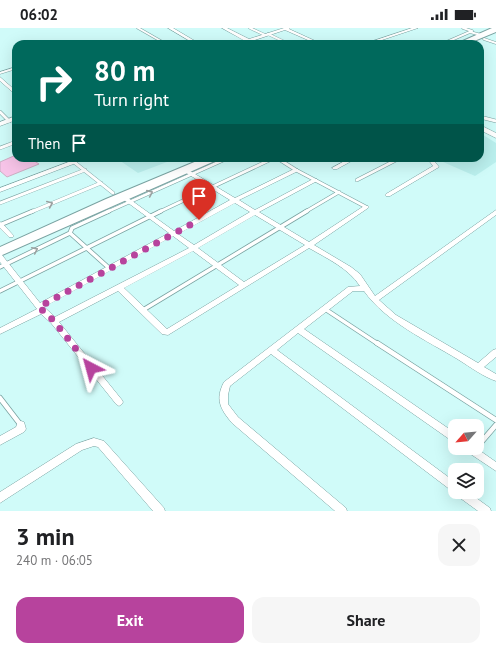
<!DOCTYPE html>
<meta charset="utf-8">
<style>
body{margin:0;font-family:"PT Sans",sans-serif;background:#f6f6f6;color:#202124;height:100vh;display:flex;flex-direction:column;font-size:15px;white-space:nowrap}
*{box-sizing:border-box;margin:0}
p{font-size:13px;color:#757577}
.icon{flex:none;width:22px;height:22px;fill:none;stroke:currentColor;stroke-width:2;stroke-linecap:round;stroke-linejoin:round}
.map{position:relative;height:483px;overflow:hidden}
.panel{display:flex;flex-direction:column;background:#fff;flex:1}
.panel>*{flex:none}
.guide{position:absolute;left:12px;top:12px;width:472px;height:122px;border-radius:12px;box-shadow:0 4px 16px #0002;background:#00695c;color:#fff;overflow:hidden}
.needle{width:26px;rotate:243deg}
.buttons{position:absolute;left:448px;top:391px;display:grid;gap:8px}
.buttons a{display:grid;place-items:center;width:36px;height:36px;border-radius:8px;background:#fff;box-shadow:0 4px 16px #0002;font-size:20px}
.pin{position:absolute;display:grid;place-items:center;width:34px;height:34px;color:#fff;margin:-41px -17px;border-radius:50% 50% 50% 0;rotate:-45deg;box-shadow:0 0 4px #0007}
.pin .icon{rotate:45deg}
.me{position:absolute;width:44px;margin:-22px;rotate:321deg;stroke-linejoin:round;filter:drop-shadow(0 0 3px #0008)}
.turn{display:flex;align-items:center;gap:14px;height:84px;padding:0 16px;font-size:18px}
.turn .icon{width:52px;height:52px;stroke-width:2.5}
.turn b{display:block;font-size:28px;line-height:34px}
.then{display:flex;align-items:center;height:38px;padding:0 16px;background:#0003;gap:8px;font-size:15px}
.round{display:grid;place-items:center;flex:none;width:42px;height:42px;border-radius:12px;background:#f6f6f6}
.headline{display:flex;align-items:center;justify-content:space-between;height:68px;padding:0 16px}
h1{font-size:24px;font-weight:600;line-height:30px}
.primary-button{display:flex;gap:8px;margin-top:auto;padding:8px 16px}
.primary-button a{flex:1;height:46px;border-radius:12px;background:#b7439d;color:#fff;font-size:16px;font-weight:600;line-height:46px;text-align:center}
.primary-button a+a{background:#f6f6f6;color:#202124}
.status{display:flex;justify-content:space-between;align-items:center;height:28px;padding:0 20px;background:#fff;direction:ltr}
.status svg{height:11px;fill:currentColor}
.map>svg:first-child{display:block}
.built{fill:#baefed}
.building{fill:#f7c4e8;stroke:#ccaec3}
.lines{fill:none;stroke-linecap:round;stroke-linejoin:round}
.lane-far3-casing{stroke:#79a2a1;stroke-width:3}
.lane-far2-casing{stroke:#79a2a1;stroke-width:4}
.lane-far1-casing{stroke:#79a2a1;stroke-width:5}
.lane-casing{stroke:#79a2a1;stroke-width:6}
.street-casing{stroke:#79a2a1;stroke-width:1}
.secondary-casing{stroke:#79a2a1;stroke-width:1}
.highway-casing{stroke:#79a2a1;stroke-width:2}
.path{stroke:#6e8c8b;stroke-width:1;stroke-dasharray:2.5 1;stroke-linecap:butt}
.lane-far3{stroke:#fff;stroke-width:2}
.lane-far2{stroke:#fff;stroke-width:3}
.lane-far1{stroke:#fff;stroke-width:3.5}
.lane{stroke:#fff;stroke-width:4.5}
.street{fill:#fff;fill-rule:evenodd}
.secondary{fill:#fff;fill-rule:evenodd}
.highway{fill:#fff;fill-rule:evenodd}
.oneway{stroke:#9ba1a0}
.route{stroke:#b7439d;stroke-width:7;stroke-dasharray:0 12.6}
</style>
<div class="status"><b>06:02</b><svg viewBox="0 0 49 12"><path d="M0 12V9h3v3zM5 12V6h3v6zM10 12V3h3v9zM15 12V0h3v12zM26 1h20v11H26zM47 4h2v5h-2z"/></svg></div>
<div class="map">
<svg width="496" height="483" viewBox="0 0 496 483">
<rect width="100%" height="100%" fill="#d0fbf9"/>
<!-- built -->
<path class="built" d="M480 105 496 115V134L475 148 434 130H480Z
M116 130H162L167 134 138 145Z"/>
<!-- building -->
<path class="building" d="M16 127V130H30L39 136 7 149 0 143V134Z"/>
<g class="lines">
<defs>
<path id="lane-far3" d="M138 0 166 16
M250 0 265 7
M463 0 472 3
M470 4 481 7
M268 6 289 16
M484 11 496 15
M301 16 312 13
M442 16 472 3"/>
<path id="lane-far2" d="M0 84 9 93
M480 89 496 93
M0 120 16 114
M277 130 296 142 366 179
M74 134 113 165
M357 152 400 130
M0 175 85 142
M31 184 101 155
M107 184 228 130
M159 184 274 130
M305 184 339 164"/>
<path id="lane-far1" d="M0 197 33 183
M70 205 109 240
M0 239 70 205 72 200 109 183
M0 263 161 183
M325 281 378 316
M143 282 307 183"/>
<path id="lane" d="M377 315 496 392
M0 370 20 396
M477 419 496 397"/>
<path id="street" d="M168 0H173L200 16H195Z
M222 0H227L249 11 284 0H290L289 1 322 16H317L285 2 243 16H237L245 13Z
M412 0H418L376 14 373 13Z
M16 39V41L0 46V44Z
M0 49 16 63V67L0 53Z
M16 88V92L0 98V94Z
M350 130H357L337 141H333L332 140Z
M422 130C432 130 433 131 439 139L390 168H386L385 167 386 166 433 138 430 134Z
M74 132 77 134 76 135 0 164V160Z
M185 140 235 170 294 141H298V143L239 172 255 182 313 151H317V153L259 184 309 214 364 178H368L369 179 368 180 314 217 351 239 360 246 375 268 496 182V187L379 272 396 287 478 335 493 322 496 321V329L484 339 496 346V353C484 349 470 339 459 332 426 312 386 294 364 263H353L304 301 455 405V414L452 413 298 305 277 322 455 454V464H468L490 480 491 483H478L456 467 455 464 452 463 271 326 230 358 228 367V376L238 389 346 480 347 483H335L232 395C220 381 215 371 224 354L348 259 360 258C348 240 328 231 309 220L168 307 162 306 118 263 59 294 122 372 123 374 122 376 119 378 116 376 51 295 41 286 0 306V300L37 281 0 234V227H2L40 275 169 205 120 169 119 168 120 167H124L174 203 230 172 183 143V141ZM235 175 250 184 194 217 178 206ZM255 187 305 217 244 254 198 220ZM173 208 189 220 55 289 44 279ZM193 223 239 257 167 301 124 260Z
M0 194 2 195 13 207 14 208 13 209H9L0 200Z
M21 393 24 394 26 401 24 404 0 417V408L16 399 18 394Z
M94 410 104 413 164 480 165 483H153L98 419 94 418 82 422 0 475V464L76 416Z
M464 420H476L496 434V443L466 423Z"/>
<path id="secondary" d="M480 97 496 105V110L480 102Z"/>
<path id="highway" d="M492 0H496V4L467 16H456Z
M204 130H219L217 132 0 228V219L106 171Z"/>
</defs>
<!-- lane-far3 casing -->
<use href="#lane-far3" class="lane-far3-casing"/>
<!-- lane-far2 casing -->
<use href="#lane-far2" class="lane-far2-casing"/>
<!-- lane-far1 casing -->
<use href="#lane-far1" class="lane-far1-casing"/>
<!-- lane casing -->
<use href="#lane" class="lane-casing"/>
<!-- street casing -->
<use href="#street" class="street-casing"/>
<!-- secondary casing -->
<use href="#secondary" class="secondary-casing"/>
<!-- highway casing -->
<use href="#highway" class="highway-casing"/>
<!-- path -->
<path class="path" d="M365 13 370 15"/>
<!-- lane-far3 -->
<use href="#lane-far3" class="lane-far3"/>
<!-- lane-far2 -->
<use href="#lane-far2" class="lane-far2"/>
<!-- lane-far1 -->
<use href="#lane-far1" class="lane-far1"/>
<!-- lane -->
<use href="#lane" class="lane"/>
<!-- street -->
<use href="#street" class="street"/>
<!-- secondary -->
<use href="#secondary" class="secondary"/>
<!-- highway -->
<use href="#highway" class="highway"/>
</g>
<!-- one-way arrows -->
<defs><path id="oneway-chevron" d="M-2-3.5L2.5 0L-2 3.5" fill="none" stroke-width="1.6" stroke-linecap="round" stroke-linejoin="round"/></defs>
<g class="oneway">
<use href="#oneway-chevron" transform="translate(150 165) rotate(-24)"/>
<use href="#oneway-chevron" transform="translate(50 176) rotate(-23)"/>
<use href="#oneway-chevron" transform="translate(35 222) rotate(-26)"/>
</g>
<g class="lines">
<!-- route -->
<path class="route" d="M91 340 54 293 39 279 199 192"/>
</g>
</svg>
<div class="buttons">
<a><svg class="needle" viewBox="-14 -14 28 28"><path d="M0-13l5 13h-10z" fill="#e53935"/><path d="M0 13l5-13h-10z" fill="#757577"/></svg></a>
<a><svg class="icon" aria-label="layers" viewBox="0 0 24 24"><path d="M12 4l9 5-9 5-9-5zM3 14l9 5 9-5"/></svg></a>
</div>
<div class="pin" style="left:199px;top:192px;background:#d93025"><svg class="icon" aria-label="arrive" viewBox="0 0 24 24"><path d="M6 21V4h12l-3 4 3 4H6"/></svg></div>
<svg class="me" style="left:91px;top:340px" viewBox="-20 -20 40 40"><path d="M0-17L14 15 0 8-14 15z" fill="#b7439d" stroke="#fff" stroke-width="4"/></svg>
<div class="guide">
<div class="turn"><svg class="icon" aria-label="right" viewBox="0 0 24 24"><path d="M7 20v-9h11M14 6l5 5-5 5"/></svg><div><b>80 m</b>Turn right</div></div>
<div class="then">Then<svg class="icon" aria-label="arrive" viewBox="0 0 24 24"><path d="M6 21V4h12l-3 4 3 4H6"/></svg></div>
</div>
</div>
<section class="panel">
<div class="headline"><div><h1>3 min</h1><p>240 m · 06:05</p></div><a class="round"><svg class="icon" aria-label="close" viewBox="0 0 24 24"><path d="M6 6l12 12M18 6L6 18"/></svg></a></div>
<div class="primary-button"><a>Exit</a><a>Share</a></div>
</section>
